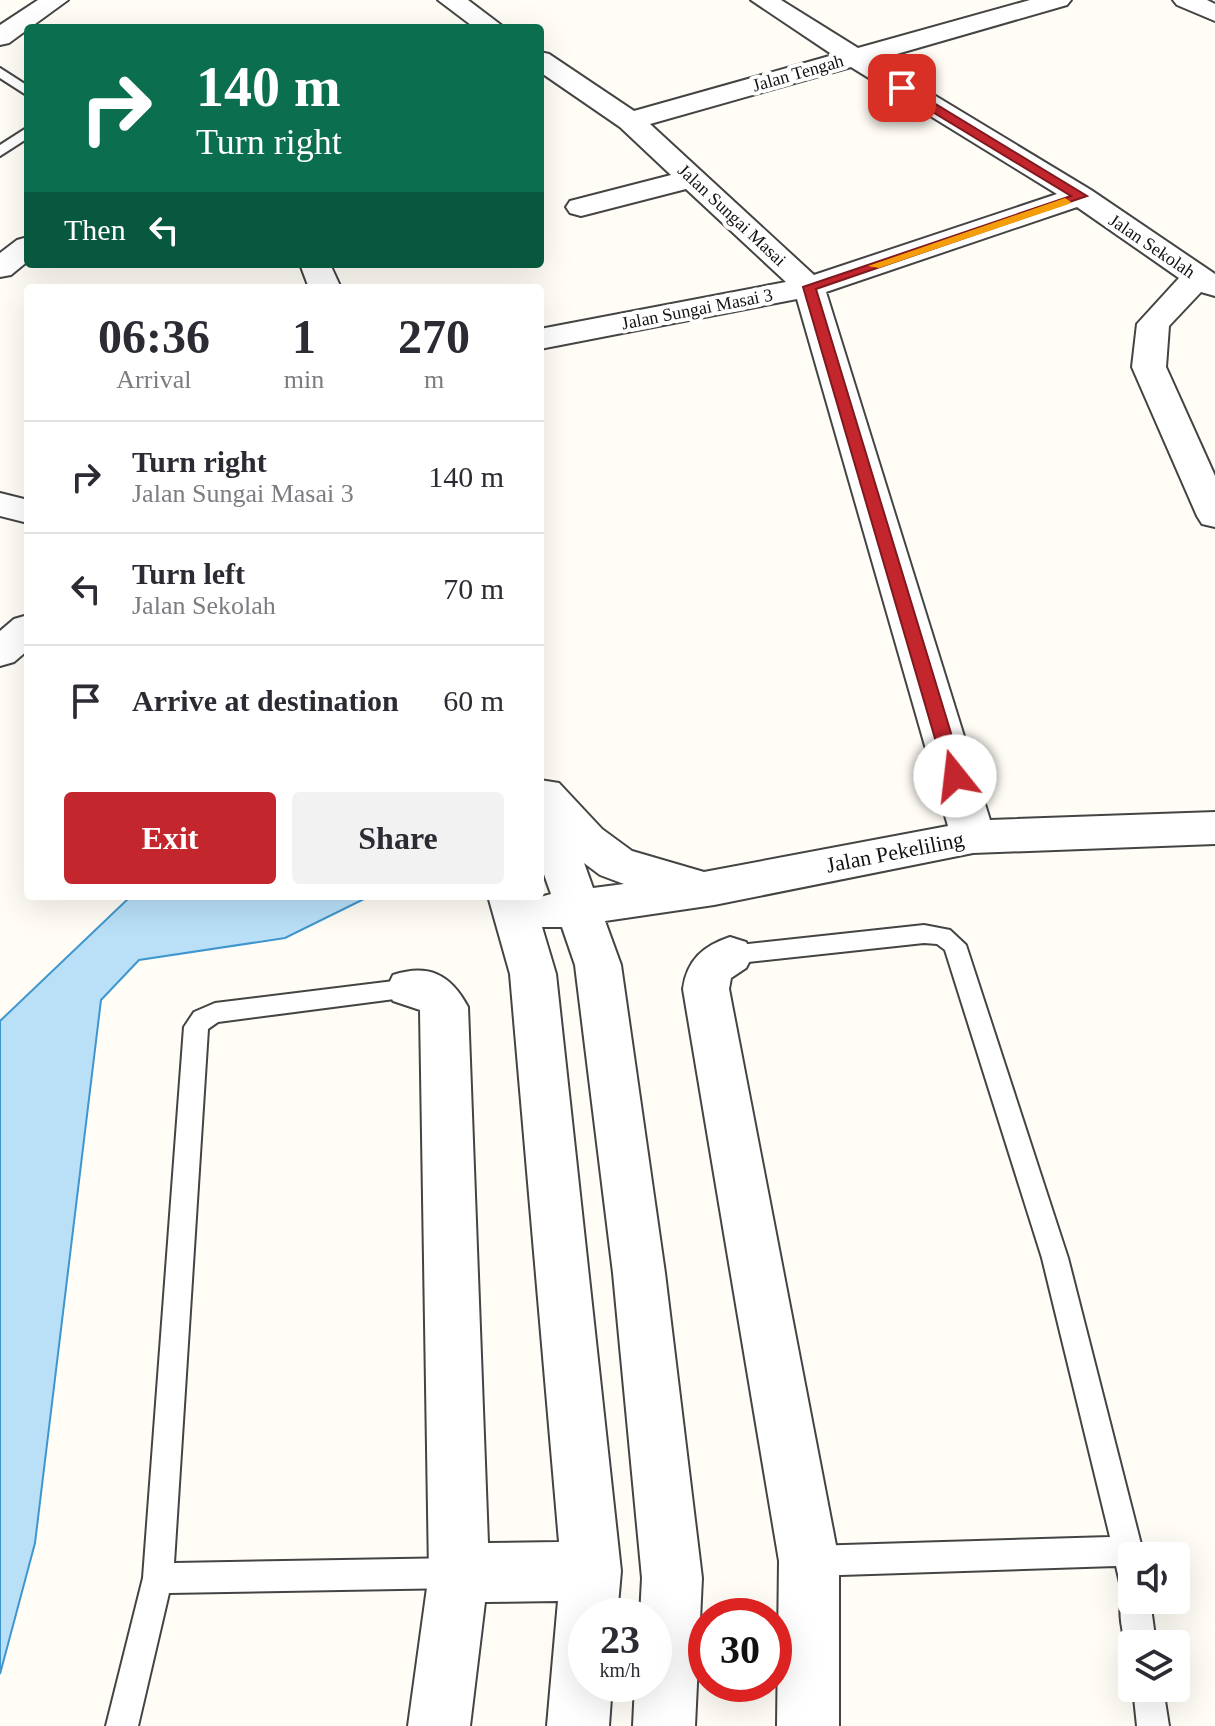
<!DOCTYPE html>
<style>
body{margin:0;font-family:"Times New Roman",serif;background:#f2f2f3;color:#2b2b33;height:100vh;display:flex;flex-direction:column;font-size:30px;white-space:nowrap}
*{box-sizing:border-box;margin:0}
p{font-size:26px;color:#7c7c81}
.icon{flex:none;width:44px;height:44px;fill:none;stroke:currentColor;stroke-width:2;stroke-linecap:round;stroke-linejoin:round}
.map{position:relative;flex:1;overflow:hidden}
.sheet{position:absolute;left:24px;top:284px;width:520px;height:616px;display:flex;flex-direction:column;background:#fff;border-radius:8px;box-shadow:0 8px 32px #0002}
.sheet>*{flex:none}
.banner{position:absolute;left:24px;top:24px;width:520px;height:244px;border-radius:8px;box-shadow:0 8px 32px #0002;background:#0b6e4f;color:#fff;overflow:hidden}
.controls{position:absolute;left:1118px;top:1542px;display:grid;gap:16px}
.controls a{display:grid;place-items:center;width:72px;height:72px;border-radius:8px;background:#fff;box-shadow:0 8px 32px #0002;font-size:40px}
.speed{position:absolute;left:568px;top:1598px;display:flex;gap:16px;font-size:40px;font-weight:700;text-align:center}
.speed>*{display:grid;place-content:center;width:104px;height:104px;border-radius:50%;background:#fff;box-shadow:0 8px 32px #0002;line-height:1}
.speed small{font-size:20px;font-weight:400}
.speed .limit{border:12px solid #d22;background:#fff;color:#111}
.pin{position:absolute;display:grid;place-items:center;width:68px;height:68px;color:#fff;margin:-34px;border-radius:16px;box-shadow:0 4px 12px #0006}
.me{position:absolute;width:88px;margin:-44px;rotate:344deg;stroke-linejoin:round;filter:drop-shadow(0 0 6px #0008)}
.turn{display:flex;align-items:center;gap:28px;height:168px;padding:0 40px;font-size:36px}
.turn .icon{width:104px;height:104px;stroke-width:2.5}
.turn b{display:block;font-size:56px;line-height:68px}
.then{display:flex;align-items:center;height:76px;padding:0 40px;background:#0003;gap:16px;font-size:30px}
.eta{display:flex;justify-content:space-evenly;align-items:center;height:136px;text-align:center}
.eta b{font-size:48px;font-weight:700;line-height:56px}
.primary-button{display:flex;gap:16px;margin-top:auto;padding:16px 40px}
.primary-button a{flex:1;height:92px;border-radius:8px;background:#c4262e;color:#fff;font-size:32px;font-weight:700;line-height:92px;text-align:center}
.primary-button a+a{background:#f2f2f3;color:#2b2b33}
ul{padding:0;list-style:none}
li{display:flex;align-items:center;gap:24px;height:112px;padding:0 40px;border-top:2px solid #e1e1e2}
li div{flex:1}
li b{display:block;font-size:30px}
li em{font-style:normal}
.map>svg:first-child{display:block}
.water{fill:#b9e0f7;stroke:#3f96cf;stroke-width:2}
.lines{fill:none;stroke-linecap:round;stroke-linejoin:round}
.lane-casing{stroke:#444;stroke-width:4}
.street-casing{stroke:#444;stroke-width:4}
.lane{fill:#fff;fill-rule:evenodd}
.street{fill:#fff;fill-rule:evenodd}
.route{fill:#c4262e;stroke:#7f191e;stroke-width:2}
.slow{fill:#f59e0b}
.labels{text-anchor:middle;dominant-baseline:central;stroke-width:8;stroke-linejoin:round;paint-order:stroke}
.far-street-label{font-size:18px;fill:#111;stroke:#fff}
.street-label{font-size:22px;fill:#111;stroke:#fff}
</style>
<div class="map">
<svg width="1215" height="1726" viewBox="0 0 1215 1726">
<rect width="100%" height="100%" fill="#fffdf5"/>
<!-- water -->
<path class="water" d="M131 896H362L364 899 285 938 139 960 101 1000 35 1543 0 1674V1021Z"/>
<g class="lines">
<defs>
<path id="lane" d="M0 68 28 86V96L0 78Z
M28 127V138L0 156V145Z
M924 925 950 930 966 945 1068 1258 1144 1556H1132V1600H1150L1156 1644H1132V1656C1122 1640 1115 1604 1126 1589L1121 1587 1116 1566 810 1576 800 1571 795 1561 800 1551 810 1546 1110 1537 1042 1258 945 950 937 944 924 943 730 964 722 961 718 955 722 949 730 946Z
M410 979 418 981 422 988 418 995 410 997 218 1022 208 1029 174 1563 458 1558 469 1562 473 1573 469 1584 458 1588 169 1593 138 1726H106L143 1578 184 1027 194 1012 215 1003Z
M1133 1688H1163L1169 1726H1137Z"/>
<path id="street" d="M38 0H68L9 43 0 45V25Z
M438 0H468L505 28H475Z
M751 0H781L858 48 1030 0H1071L1067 5 876 60 1091 190 1215 274V296L1201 292 1169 326 1166 367 1215 476V527L1202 524 1197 516 1132 367 1137 324 1179 278 1077 207 826 292 990 820 1215 812V844L973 853 714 905 605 921 621 965 665 1273 702 1578 695 1726H633L635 1684H654V1616H640L642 1578 613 1273 575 965 562 927H542L556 974 621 1571 617 1616H586V1684H612L609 1726H547L558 1601 485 1602 470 1726H408L429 1573 420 1010 393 1001 387 988 393 975C429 963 451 975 468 1007L488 1543 559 1542 510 974 488 896H532L533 899 551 894 540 863V780L559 783 602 829 632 851 704 872 948 826 797 299 540 349V329L786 282 686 189 581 216 570 213 566 207 570 201 671 175 620 127 540 72V52L549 54 634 111 833 55ZM851 67 1057 194 814 275 650 124ZM584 863 600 875 624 884 593 888Z
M1173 0H1207L1215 4V21L1177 5Z
M28 237V261L11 275 0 277V253L17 240Z
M300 264H330L341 288H309Z
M0 493 28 500V523L0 516Z
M28 615V650L14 662 0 666V631L14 619Z
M730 937 746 942 753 955 746 968 731 978 729 989 839 1561V1726H777L779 1561 683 989C687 960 703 946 730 937Z"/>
</defs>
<!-- lane casing -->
<use href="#lane" class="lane-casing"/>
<!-- street casing -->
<use href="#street" class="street-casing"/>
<!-- lane -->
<use href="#lane" class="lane"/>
<!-- street -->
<use href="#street" class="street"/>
</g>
<!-- route -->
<path class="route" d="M898 86H906L1087 196 816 289 964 776 955 782 946 776 803 287 1071 196 898 91Z"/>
<!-- slow -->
<path class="slow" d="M1065 198 1071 202 1069 204 879 268 868 266Z"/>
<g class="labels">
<!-- far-street labels -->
<g class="far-street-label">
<text transform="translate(798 73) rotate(-16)">Jalan Tengah</text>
<text transform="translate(732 215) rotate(43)">Jalan Sungai Masai</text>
<text transform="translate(1152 246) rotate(34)">Jalan Sekolah</text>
<text transform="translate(697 309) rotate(-11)">Jalan Sungai Masai 3</text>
</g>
<!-- street labels -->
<g class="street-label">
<text transform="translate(895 852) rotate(-11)">Jalan Pekeliling</text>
</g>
</g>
</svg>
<div class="controls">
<a><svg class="icon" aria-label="sound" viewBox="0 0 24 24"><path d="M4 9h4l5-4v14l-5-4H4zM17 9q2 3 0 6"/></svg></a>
<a><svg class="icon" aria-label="layers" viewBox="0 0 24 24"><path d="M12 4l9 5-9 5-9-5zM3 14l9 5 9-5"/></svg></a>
</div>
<div class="speed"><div>23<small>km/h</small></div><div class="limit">30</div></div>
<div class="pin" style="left:902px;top:88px;background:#d93025"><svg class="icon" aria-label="arrive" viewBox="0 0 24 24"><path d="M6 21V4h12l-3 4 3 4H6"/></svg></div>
<svg class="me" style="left:955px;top:776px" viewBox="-20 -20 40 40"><circle r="19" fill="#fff"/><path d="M0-13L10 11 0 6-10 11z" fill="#c4262e"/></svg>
<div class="banner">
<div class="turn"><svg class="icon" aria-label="right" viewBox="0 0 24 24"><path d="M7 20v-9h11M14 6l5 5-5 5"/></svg><div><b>140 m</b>Turn right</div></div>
<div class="then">Then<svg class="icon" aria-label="left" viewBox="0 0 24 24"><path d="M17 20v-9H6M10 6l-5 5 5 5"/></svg></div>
</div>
<section class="sheet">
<div class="eta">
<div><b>06:36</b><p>Arrival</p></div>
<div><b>1</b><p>min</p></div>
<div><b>270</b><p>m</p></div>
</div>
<ul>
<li><svg class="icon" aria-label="right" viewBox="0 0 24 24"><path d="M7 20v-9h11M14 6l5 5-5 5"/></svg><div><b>Turn right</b><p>Jalan Sungai Masai 3</p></div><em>140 m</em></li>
<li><svg class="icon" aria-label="left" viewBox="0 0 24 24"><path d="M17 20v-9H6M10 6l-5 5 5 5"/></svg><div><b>Turn left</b><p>Jalan Sekolah</p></div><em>70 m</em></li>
<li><svg class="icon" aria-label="arrive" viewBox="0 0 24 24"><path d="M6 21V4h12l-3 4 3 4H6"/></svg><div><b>Arrive at destination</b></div><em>60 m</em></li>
</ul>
<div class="primary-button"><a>Exit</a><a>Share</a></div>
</section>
</div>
